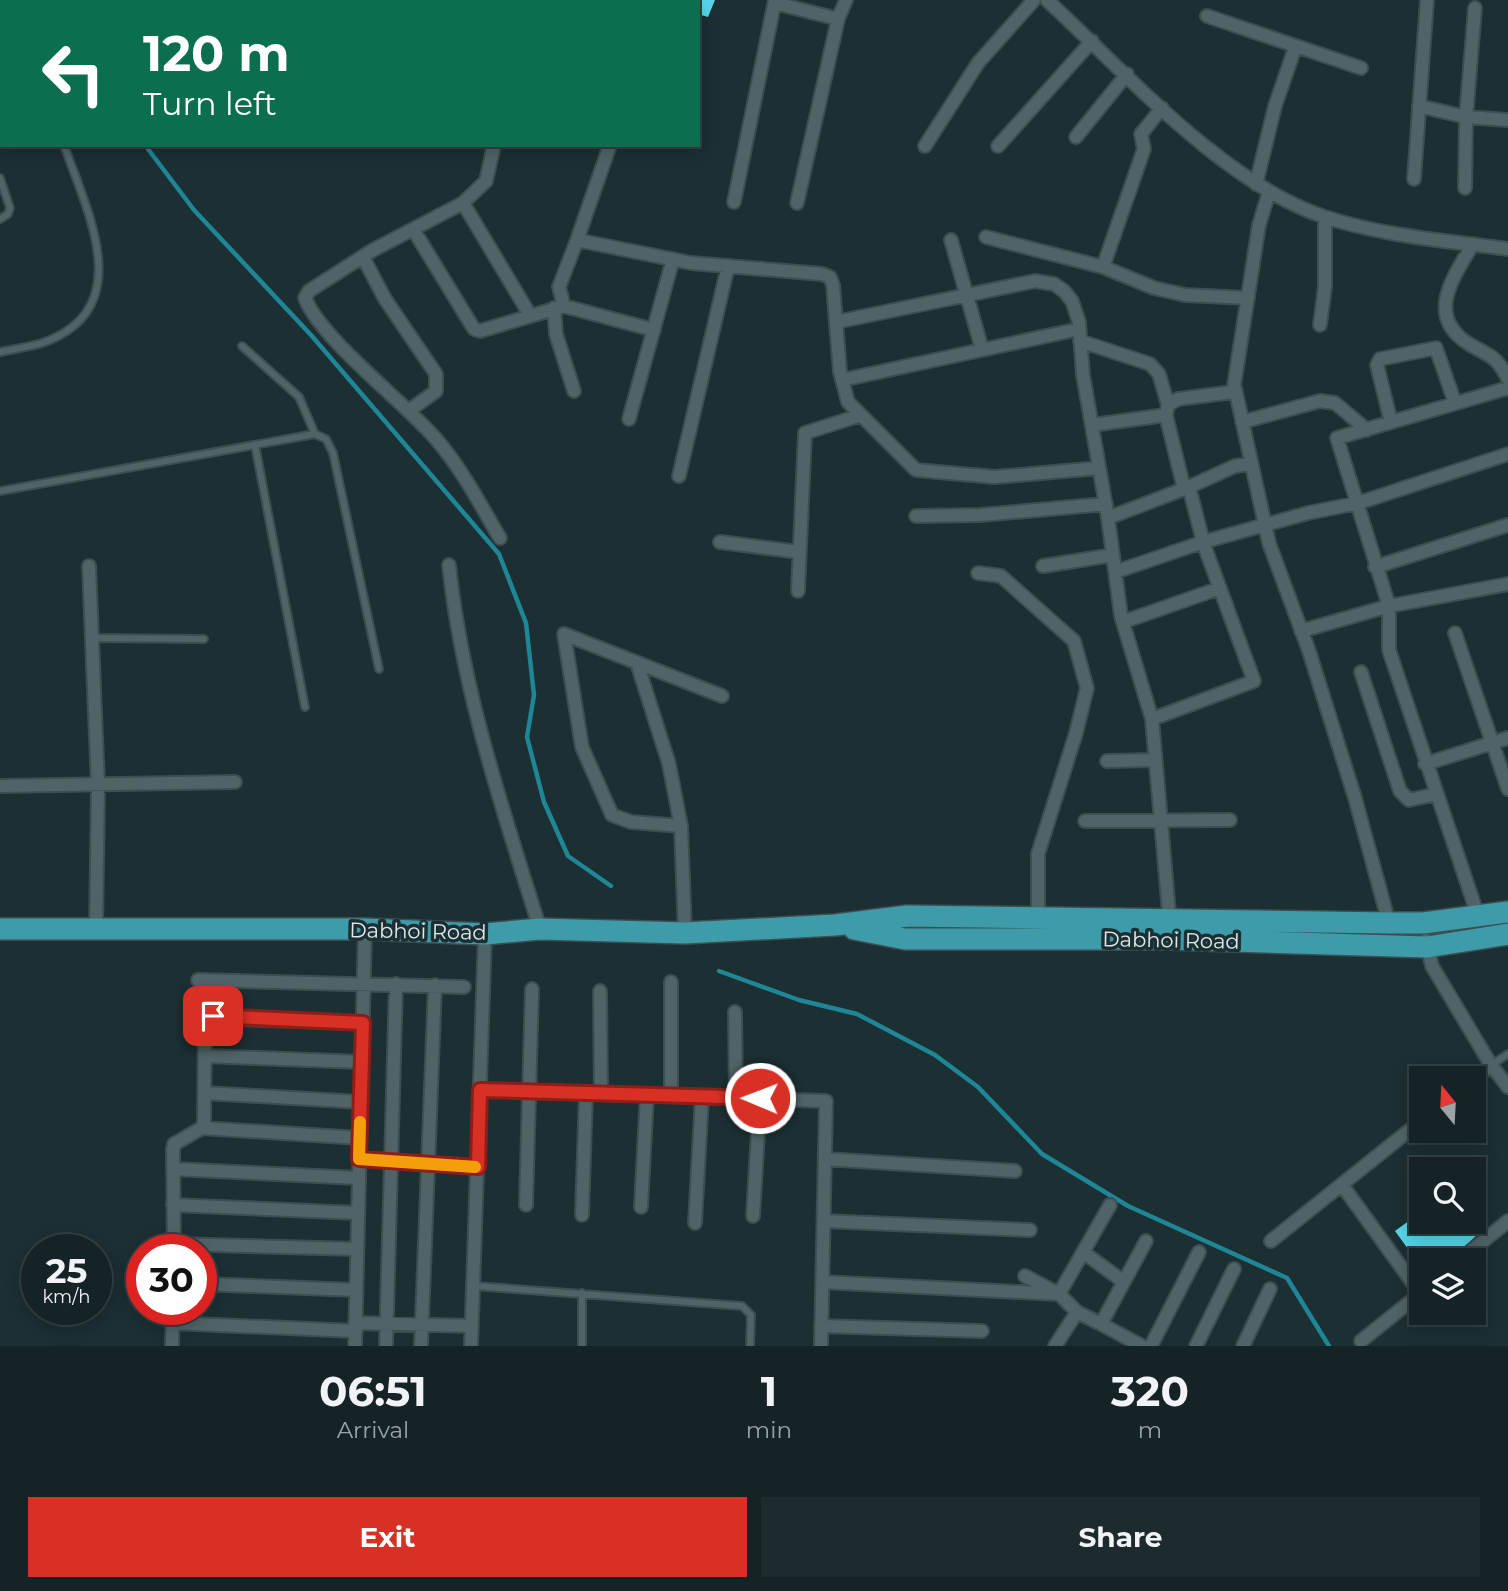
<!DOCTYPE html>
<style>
body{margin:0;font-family:Montserrat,sans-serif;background:#1e2b2e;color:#f1f3f6;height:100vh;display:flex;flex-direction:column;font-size:26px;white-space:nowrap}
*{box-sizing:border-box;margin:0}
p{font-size:23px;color:#9da4a7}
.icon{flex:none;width:38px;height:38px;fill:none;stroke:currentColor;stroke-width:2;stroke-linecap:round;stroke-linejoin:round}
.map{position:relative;height:1346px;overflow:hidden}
.panel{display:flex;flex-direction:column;background:#152326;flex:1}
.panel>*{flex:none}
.guide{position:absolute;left:0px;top:0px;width:700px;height:147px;box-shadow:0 4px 18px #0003,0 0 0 2px #344043;background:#0b6e4f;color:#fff;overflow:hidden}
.needle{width:46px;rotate:342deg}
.fabs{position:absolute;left:1409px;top:1066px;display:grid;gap:14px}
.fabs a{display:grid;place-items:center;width:77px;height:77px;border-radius:0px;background:#152326;box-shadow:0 4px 18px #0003,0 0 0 2px #344043;font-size:35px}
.speed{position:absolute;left:21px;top:1234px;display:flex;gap:14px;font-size:35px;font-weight:700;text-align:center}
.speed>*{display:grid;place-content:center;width:91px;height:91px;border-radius:50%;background:#152326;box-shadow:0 4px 18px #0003,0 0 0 2px #344043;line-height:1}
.speed small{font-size:18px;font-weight:400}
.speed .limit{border:10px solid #d22;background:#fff;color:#111}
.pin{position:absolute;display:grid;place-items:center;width:60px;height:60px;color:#fff;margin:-30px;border-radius:14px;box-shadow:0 4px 10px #0006}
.me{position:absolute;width:77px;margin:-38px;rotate:271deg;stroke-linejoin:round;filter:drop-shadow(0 0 5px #0008)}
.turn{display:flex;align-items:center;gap:24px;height:147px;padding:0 28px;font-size:32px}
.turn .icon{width:91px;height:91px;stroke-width:2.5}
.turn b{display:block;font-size:49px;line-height:60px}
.eta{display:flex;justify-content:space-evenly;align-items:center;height:119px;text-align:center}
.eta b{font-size:42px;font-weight:700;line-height:49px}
.button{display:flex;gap:14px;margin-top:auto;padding:14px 28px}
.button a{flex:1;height:80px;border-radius:0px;background:#d93025;color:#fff;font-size:28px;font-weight:700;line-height:80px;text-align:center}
.button a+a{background:#1e2b2e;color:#f1f3f6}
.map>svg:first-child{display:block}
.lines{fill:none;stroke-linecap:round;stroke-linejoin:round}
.stream{stroke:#1f8696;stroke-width:4.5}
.building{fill:#57d5ea}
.lane-casing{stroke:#3d4d50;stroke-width:10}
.street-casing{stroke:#3d4d50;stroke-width:16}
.primary-casing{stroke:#3d4d50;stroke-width:24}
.lane{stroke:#506468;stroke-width:6}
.street{stroke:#506468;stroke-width:12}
.primary{stroke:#3e9ba9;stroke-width:21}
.route-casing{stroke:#8d1f18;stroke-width:18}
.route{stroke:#d93025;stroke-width:12}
.slow{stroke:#f59e0b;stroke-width:12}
.labels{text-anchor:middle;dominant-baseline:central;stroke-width:7;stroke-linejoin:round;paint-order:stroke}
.street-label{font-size:21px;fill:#dde8ea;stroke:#1c2f33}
</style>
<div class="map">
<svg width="1508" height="1346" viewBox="0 0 1508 1346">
<rect width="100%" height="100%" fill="#1c2f33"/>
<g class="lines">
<!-- stream -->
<path class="stream" d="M33 0 35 2
M145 145 194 210 311 335 499 554 526 623 534 695 527 737 544 802 568 856 611 886
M719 971 799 1000 857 1014 935 1055 978 1087 1042 1154 1128 1206 1287 1278 1329 1346"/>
</g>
<!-- building -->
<path class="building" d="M698 0H715L708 17 698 14Z
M1421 1212V1222H1468L1478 1234 1450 1260H1416L1395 1231Z"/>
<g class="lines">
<defs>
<path id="lane" d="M206 2V0
M0 178 10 208 8 214 0 219
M242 346 299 397 315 434
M0 352C14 349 29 347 42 343 139 309 87 212 64 145
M255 445 305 707
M0 491 315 434 326 439 333 453 379 669
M92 638 204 639
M1491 1065 1508 1054
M475 1286 742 1306 751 1315 750 1346
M582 1346V1293"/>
<path id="street" d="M461 0 464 2
M1047 0C1125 72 1224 184 1325 217 1383 236 1448 241 1508 249
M549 2 551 0
M663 2 664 0
M775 3 838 19
M1207 16 1361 68
M1419 106 1466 117 1475 8
M1076 137 1127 74
M494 145 486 181 463 203 373 250 309 291 305 298C321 339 404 402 436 439 462 469 480 504 500 538
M610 145 577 240 691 263 822 274 830 277 833 285 840 372 848 402 916 470 995 477 1099 468
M925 146 978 63 1034 0
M998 146 1092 41
M1414 179 1427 0
M1256 184 1275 106 1295 48
M1465 188 1466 117 1508 120
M734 202 775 0
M463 203 530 315
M797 203 838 19 846 0
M413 229 474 329 480 331 564 306
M986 237 1103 267 1154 288 1185 295 1248 298
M577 240 559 287 564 306 654 330
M951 240 982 349
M1473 244C1454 276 1424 316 1469 344 1491 357 1496 355 1508 379
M363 257 385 299 436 374V391L410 410
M1103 267 1144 149 1141 134 1162 108
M554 308 556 334 574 391
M836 322 1035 281 1054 284 1064 291 1072 301 1079 322 1083 375 1108 518
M1320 325 1325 286V217
M1080 341 1150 364 1159 374 1168 405
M842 380 1079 329
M1235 388 1269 543 1309 651 1355 798 1389 923
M629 419 673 259
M1242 422 1320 401 1335 403 1367 430
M1391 422 1377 365 1380 359 1436 348 1455 403
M1092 425 1166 415
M679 476 728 266
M1184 489 1166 415 1168 405 1178 399 1233 392 1259 225 1269 192
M916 516 980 515 1106 504
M720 542 799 552
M449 565C462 690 503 810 540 929
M89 566 98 786 96 931
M1043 566 1113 555
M1375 567 1508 525
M1115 572 1203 542 1308 513 1358 503 1508 454
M978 573 1001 576 1074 641 1087 688 1076 733 1038 854V919
M798 591 805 433 861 415
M1123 622 1220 588
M1301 631 1389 606 1508 584
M1455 633 1508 789
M637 663 669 764 681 826
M1361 672 1400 791 1409 800 1436 794
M1152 719 1254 681 1204 545 1189 487
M1107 761 1155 760
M1425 764 1508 738
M0 786 235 782
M1085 821 1230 820
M1478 916 1389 650V606L1337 438 1508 388
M1170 924 1152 719 1121 616 1108 518 1189 487 1235 466 1251 464
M685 933 681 826 631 822 612 815 582 747 564 634 722 696
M1426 940 1432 966 1491 1065 1474 1079
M198 980 464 987
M600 991 601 1093
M735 1012 736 1098
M205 1056 362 1062
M1491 1065 1508 1087
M480 1090 826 1101 821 1346
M205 1093 361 1102
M671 1096V982
M202 1128 360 1138
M359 1159 478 1167
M825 1159 1015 1171
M173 1169 359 1178
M1342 1185 1420 1293
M173 1205 358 1213
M526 1205 532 989
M641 1207 647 1094
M582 1215 586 1092
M753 1216 760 1098
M824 1221 1030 1230
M695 1223 702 1096
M1271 1241 1421 1121
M174 1244 357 1249
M174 1250 173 1149 174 1144 202 1128 204 1123 205 1022 208 1018 363 1023
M1083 1252 1124 1282
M1460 1260 1508 1221
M1025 1276 1059 1294 1077 1312
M822 1282 1059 1294 1110 1205
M201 1284 356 1290
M172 1323 356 1331
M355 1323 472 1326
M1101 1324 1142 1346
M821 1326 982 1331
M1361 1341 1421 1293
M172 1346 173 1309
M355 1346 365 929
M386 1346 396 984
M421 1346 435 985
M471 1346 485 934
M1055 1346 1077 1312 1101 1324 1146 1241
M1151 1346 1199 1252
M1196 1346 1234 1269
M1243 1346 1270 1289"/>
<path id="primary" d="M0 929H365L485 934 540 929 685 933 835 925 907 916 1389 923H1423L1508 912
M854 929 905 939H1169L1427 947 1508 934"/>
</defs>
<!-- lane casing -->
<use href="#lane" class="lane-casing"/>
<!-- street casing -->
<use href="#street" class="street-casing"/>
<!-- primary casing -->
<use href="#primary" class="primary-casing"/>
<!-- lane -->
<use href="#lane" class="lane"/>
<!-- street -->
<use href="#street" class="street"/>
<!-- primary -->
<use href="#primary" class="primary"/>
</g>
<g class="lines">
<defs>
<path id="route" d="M213 1016 363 1023 359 1159 478 1167 480 1090 760 1098"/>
</defs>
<!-- route casing -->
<use href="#route" class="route-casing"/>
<!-- route -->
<use href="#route" class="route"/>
<!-- slow -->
<path class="slow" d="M360 1122 359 1159 475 1167"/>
</g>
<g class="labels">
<!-- street labels -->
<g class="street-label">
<text transform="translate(418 931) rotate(1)">Dabhoi Road</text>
<text transform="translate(1171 940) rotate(1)">Dabhoi Road</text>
</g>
</g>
</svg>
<div class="fabs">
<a><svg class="needle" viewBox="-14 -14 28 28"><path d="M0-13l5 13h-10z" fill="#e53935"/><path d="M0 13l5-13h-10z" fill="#9da4a7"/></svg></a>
<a><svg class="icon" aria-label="search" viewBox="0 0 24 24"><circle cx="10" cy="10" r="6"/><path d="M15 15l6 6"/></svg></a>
<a><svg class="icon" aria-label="layers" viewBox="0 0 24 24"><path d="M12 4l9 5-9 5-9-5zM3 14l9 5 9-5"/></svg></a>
</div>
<div class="speed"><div>25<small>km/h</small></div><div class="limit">30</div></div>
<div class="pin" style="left:213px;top:1016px;background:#d93025"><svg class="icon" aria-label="arrive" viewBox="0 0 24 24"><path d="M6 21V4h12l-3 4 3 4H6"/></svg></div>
<svg class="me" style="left:760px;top:1098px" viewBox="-20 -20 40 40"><circle r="17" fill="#d93025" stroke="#fff" stroke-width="3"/><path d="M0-11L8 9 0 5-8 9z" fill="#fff"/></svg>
<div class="guide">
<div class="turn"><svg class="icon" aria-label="left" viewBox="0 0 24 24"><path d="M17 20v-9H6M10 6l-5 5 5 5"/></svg><div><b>120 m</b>Turn left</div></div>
</div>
</div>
<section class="panel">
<div class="eta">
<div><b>06:51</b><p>Arrival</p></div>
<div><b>1</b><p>min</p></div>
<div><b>320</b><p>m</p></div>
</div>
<div class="button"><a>Exit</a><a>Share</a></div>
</section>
